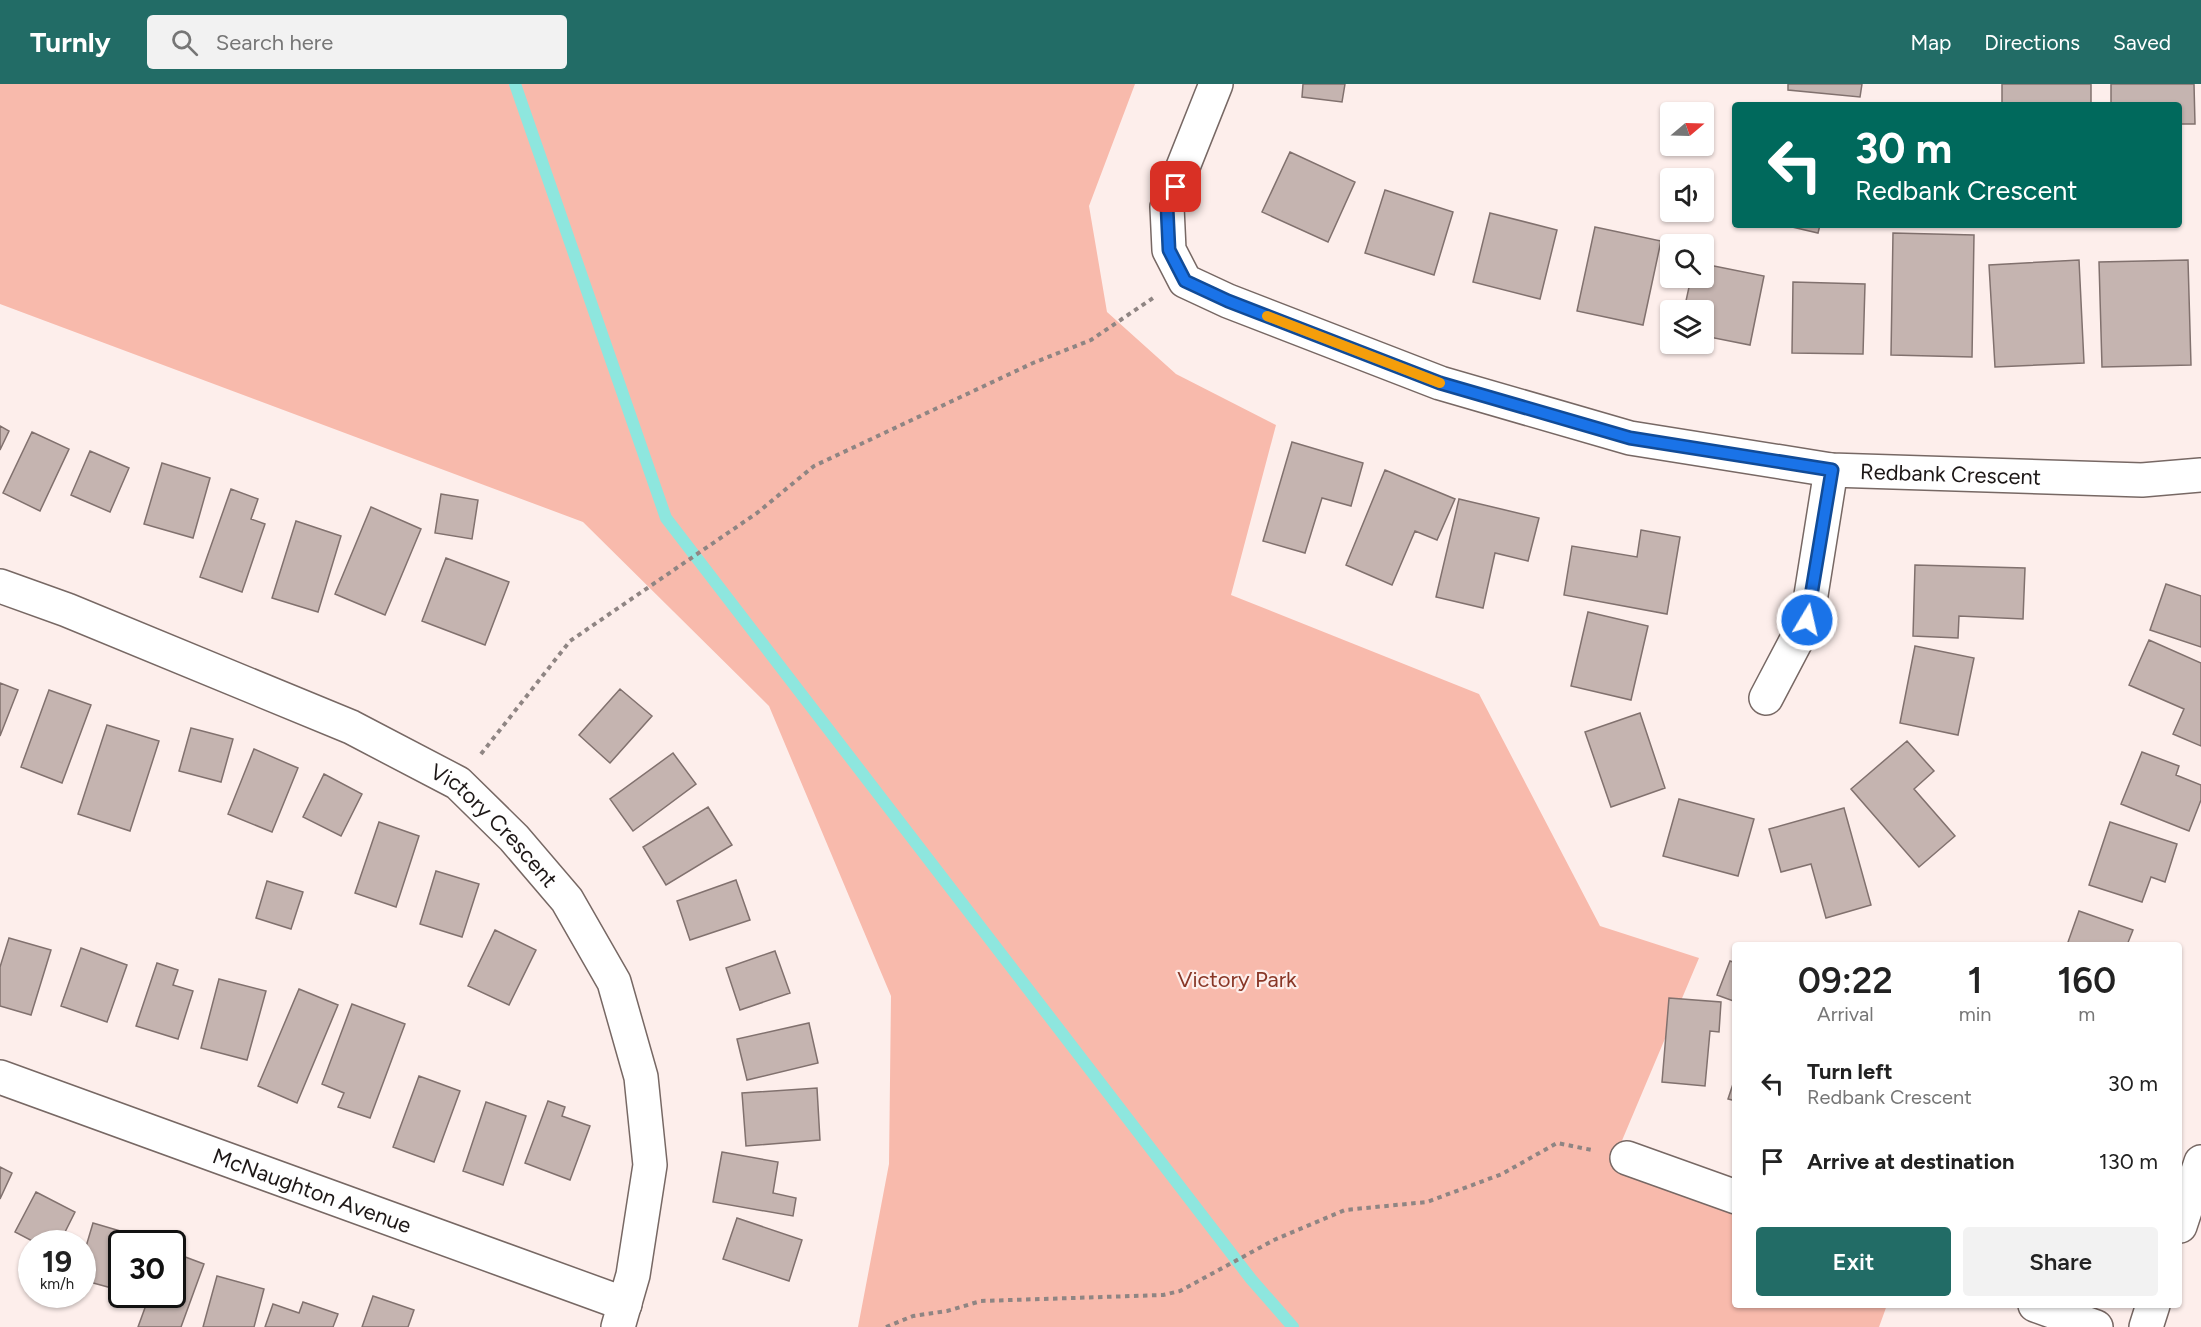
<!DOCTYPE html>
<style>
body{margin:0;font-family:Figtree,sans-serif;background:#f2f2f2;color:#222;height:100vh;display:flex;flex-direction:column;font-size:22px;white-space:nowrap}
*{box-sizing:border-box;margin:0}
p{font-size:20px;color:#767676}
.icon{flex:none;width:33px;height:33px;fill:none;stroke:currentColor;stroke-width:2;stroke-linecap:round;stroke-linejoin:round}
.map{position:relative;flex:1;overflow:hidden}
.side{position:absolute;left:1732px;top:858px;width:450px;height:366px;display:flex;flex-direction:column;background:#fff;border-radius:6px;box-shadow:0 2px 4px #0004}
.side>*{flex:none}
.hud{position:absolute;left:1732px;top:18px;width:450px;height:126px;border-radius:6px;box-shadow:0 2px 4px #0004;background:#00695c;color:#fff;overflow:hidden}
.needle{width:39px;rotate:71deg}
.buttons{position:absolute;left:1660px;top:18px;display:grid;gap:12px}
.buttons a{display:grid;place-items:center;width:54px;height:54px;border-radius:6px;background:#fff;box-shadow:0 2px 4px #0004;font-size:30px}
.speed{position:absolute;left:18px;top:1146px;display:flex;gap:12px;font-size:30px;font-weight:700;text-align:center}
.speed>*{display:grid;place-content:center;width:78px;height:78px;border-radius:50%;background:#fff;box-shadow:0 2px 4px #0004;line-height:1}
.speed small{font-size:15px;font-weight:400}
.speed .limit{border:3px solid #111;border-radius:9px;background:#fff;color:#111}
.pin{position:absolute;display:grid;place-items:center;width:51px;height:51px;color:#fff;margin:-26px;border-radius:12px;box-shadow:0 3px 9px #0006}
.me{position:absolute;width:66px;margin:-33px;rotate:9deg;stroke-linejoin:round;filter:drop-shadow(0 0 4px #0008)}
.turn{display:flex;align-items:center;gap:21px;height:126px;padding:0 24px;font-size:27px}
.turn .icon{width:78px;height:78px;stroke-width:2.5}
.turn b{display:block;font-size:42px;line-height:51px}
.eta{display:flex;justify-content:space-evenly;align-items:center;height:102px;text-align:center}
.eta b{font-size:36px;font-weight:600;line-height:42px}
.cta{display:flex;gap:12px;margin-top:auto;padding:12px 24px}
.cta a{flex:1;height:69px;border-radius:6px;background:#226c66;color:#fff;font-size:24px;font-weight:600;line-height:69px;text-align:center}
.cta a+a{background:#f2f2f2;color:#222}
ul{padding:0;list-style:none}
li{display:flex;align-items:center;gap:18px;height:78px;padding:0 24px}
li div{flex:1}
li b{display:block;font-size:22px}
li em{font-style:normal}
header{display:flex;align-items:center;gap:36px;box-sizing:border-box;height:84px;padding:0 30px;background:#226c66;color:#fff}
header strong{font-size:28px}
nav{display:flex;gap:33px;margin-inline-start:auto;font-size:21px}
.search{width:420px;height:54px;background:#f2f2f2;display:flex;align-items:center;gap:15px;box-sizing:border-box;padding:0 21px;border-radius:6px;color:#767676;font-size:22px}
.map>svg:first-child{display:block}
.green{fill:#f8baac}
.lines{fill:none;stroke-linecap:round;stroke-linejoin:round}
.stream{stroke:#8ee6de;stroke-width:12}
.building{fill:#c5b4b0;stroke:#81716e;stroke-width:1.5}
.street-casing{stroke:#776864;stroke-width:36}
.path{stroke:#8f8583;stroke-width:4;stroke-dasharray:4.5 4.5;stroke-linecap:butt}
.street{stroke:#fff;stroke-width:33}
.route-casing{stroke:#114b97;stroke-width:15}
.route{stroke:#1a73e8;stroke-width:10}
.slow{stroke:#f59e0b;stroke-width:10}
.labels{text-anchor:middle;dominant-baseline:central;stroke-width:4.5;stroke-linejoin:round;paint-order:stroke}
.street-label{font-size:22px;fill:#1d1716;stroke:#fdeeeb}
.park-label{font-size:22px;fill:#883626;stroke:#fdeeeb}
</style>
<header>
<strong>Turnly</strong>
<div class="search"><svg class="icon" aria-label="search" viewBox="0 0 24 24"><circle cx="10" cy="10" r="6"/><path d="M15 15l6 6"/></svg>Search here</div>
<nav><a>Map</a><a>Directions</a><a>Saved</a></nav>
</header>
<div class="map">
<svg width="2201" height="1243" viewBox="0 0 2201 1243">
<rect width="100%" height="100%" fill="#fdeeeb"/>
<!-- green -->
<path class="green" d="M0 0H1135L1089 122 1107 228 1176 290 1276 341 1231 511 1479 610 1600 842 1699 874 1618 1066 1735 1124 1736 1221H1887L1879 1243H858L889 1080 891 912 769 622 583 438 0 220Z"/>
<g class="lines">
<!-- stream -->
<path class="stream" d="M515 0 666 434 1251 1195 1293 1243"/>
</g>
<!-- building -->
<path class="building" d="M1303 0H1345L1342 18 1302 13Z
M1788 0H1862L1860 13 1788 6Z
M2002 0H2091V21H2002Z
M2111 0H2194L2195 40H2180V21H2111Z
M1290 68 1355 98 1328 158 1262 128Z
M1385 106 1453 128 1434 191 1365 169Z
M1490 129 1557 146 1540 215 1473 198Z
M1793 141H1820L1818 149 1792 143Z
M1595 143 1661 157 1643 241 1577 227Z
M1893 149 1974 151 1972 273 1891 271Z
M2079 176 2084 279 1995 283 1989 181Z
M2188 176 2191 281 2102 283 2099 178Z
M1704 180 1764 192 1750 261 1704 252V226H1684L1691 194H1704Z
M1793 198 1865 200 1863 270 1792 269Z
M0 342 9 347 0 366Z
M32 348 69 365 40 427 3 409Z
M1292 358 1363 379 1351 422 1322 414 1305 469 1263 457Z
M90 367 129 384 110 428 71 411Z
M162 379 210 394 193 454 144 440Z
M1385 386 1455 415 1437 456 1415 447 1392 501 1346 481Z
M231 405 258 415 251 435 265 440 242 508 200 493Z
M441 410 478 416 472 455 435 449Z
M1459 415 1539 434 1528 477 1495 469 1483 524 1436 513Z
M371 423 421 445 385 531 335 510Z
M296 437 341 452 318 528 272 514Z
M1641 446 1680 453 1667 530 1564 511 1572 462 1637 473Z
M446 474 509 498 485 561 422 537Z
M1915 481 2025 484 2023 535 1959 532 1958 554 1913 552Z
M2166 500 2201 512V563L2150 546Z
M1588 528 1648 542 1631 616 1571 602Z
M2149 556 2201 579V662L2173 650 2184 625 2129 601Z
M1915 562 1974 574 1958 651 1900 639Z
M0 599 18 606 0 652Z
M620 605 652 632 610 679 579 651Z
M49 606 91 621 62 699 21 683Z
M1640 629 1665 704 1611 723 1585 648Z
M107 641 159 657 130 747 78 730Z
M191 644 233 655 221 698 179 687Z
M1907 657 1934 687 1914 705 1955 752 1919 783 1851 705Z
M254 665 298 684 272 748 228 730Z
M2142 668 2179 682 2176 691 2201 701V716L2189 747 2121 720Z
M673 669 696 700 633 747 610 715Z
M324 690 362 710 341 752 303 733Z
M1679 715 1754 735 1738 792 1663 772Z
M708 723 732 761 666 801 643 763Z
M1844 724 1871 821 1826 834 1811 780 1781 788 1769 745Z
M379 738 419 752 396 823 355 809Z
M2110 738 2177 760 2165 798 2151 793 2142 818 2089 801Z
M436 787 479 800 462 853 420 840Z
M736 796 750 836 690 856 677 817Z
M267 797 303 808 291 845 256 834Z
M2079 827 2133 846 2127 861H2067Z
M495 846 536 866 509 921 468 902Z
M9 854 51 866 31 931 0 922V883Z
M81 864 127 881 107 938 61 922Z
M775 867 790 909 740 926 726 884Z
M1730 877 1736 879V918L1717 911Z
M157 879 178 886 173 901 193 907 178 955 136 942Z
M219 895 266 907 247 976 201 964Z
M299 905 338 921 297 1019 258 1002Z
M1669 914 1721 918 1719 948 1710 947 1705 1002 1662 998Z
M352 920 405 940 370 1034 338 1023 344 1009 322 1000Z
M809 939 818 979 747 996 737 955Z
M1736 991V1017L1728 1015Z
M419 992 460 1007 434 1078 393 1063Z
M817 1004 820 1056 746 1062 742 1009Z
M548 1017 565 1023 562 1032 590 1042 570 1096 525 1079Z
M486 1018 526 1032 503 1101 463 1087Z
M722 1068 778 1078 773 1109 796 1114 793 1132 713 1118Z
M0 1083 12 1089 0 1115Z
M36 1108 75 1128 59 1160H38L15 1148Z
M737 1134 802 1156 789 1197 723 1175Z
M93 1139 134 1151 132 1160H122V1198L119 1206 82 1196V1176Z
M172 1168 204 1180 181 1243H138L150 1210H172Z
M217 1192 264 1205 254 1243H203Z
M373 1212 414 1226 408 1243H362Z
M303 1218 338 1230 333 1243H265L273 1220 299 1229Z"/>
<g class="lines">
<defs>
<g id="street">
<path id="s1" d="M1216 0 1167 123 1169 166 1185 197 1228 217 1440 299 1630 354 1831 386 2142 396 2201 391"/>
<path id="s2" d="M0 502 67 526 351 643 458 699 514 754 567 816 614 898 641 993 650 1081 633 1191 618 1243"/>
<path d="M1766 614 1807 536 1831 386"/>
<path id="s3" d="M0 993 625 1220"/>
<path d="M1627 1074 1736 1113"/>
<path d="M2180 1142 2201 1078"/>
<path d="M2035 1221 2096 1243"/>
<path d="M2146 1243 2153 1221"/>
</g>
</defs>
<!-- street casing -->
<use href="#street" class="street-casing"/>
<!-- path -->
<path class="path" d="M481 670 570 557 757 429 814 382 1033 279 1091 256 1153 214
M886 1243 913 1232 947 1227 981 1217 1163 1211 1180 1207 1274 1156 1345 1126 1427 1118 1502 1090 1557 1059 1592 1066"/>
<!-- street -->
<use href="#street" class="street"/>
</g>
<g class="lines">
<defs>
<path id="route" d="M1176 103 1167 123 1169 166 1185 197 1228 217 1440 299 1630 354 1832 386 1807 536"/>
</defs>
<!-- route casing -->
<use href="#route" class="route-casing"/>
<!-- route -->
<use href="#route" class="route"/>
<!-- slow -->
<path class="slow" d="M1267 232 1440 299"/>
</g>
<g class="labels">
<!-- street labels -->
<g class="street-label">
<text stroke="none"><textPath href="#s1" startOffset="1006">Redbank Crescent</textPath></text>
<text stroke="none"><textPath href="#s2" startOffset="554">Victory Crescent</textPath></text>
<text stroke="none"><textPath href="#s3" startOffset="332">McNaughton Avenue</textPath></text>
</g>
<!-- park labels -->
<g class="park-label">
<text x="1237" y="895">Victory Park</text>
</g>
</g>
</svg>
<div class="buttons">
<a><svg class="needle" viewBox="-14 -14 28 28"><path d="M0-13l5 13h-10z" fill="#e53935"/><path d="M0 13l5-13h-10z" fill="#767676"/></svg></a>
<a><svg class="icon" aria-label="sound" viewBox="0 0 24 24"><path d="M4 9h4l5-4v14l-5-4H4zM17 9q2 3 0 6"/></svg></a>
<a><svg class="icon" aria-label="search" viewBox="0 0 24 24"><circle cx="10" cy="10" r="6"/><path d="M15 15l6 6"/></svg></a>
<a><svg class="icon" aria-label="layers" viewBox="0 0 24 24"><path d="M12 4l9 5-9 5-9-5zM3 14l9 5 9-5"/></svg></a>
</div>
<div class="speed"><div>19<small>km/h</small></div><div class="limit">30</div></div>
<div class="pin" style="left:1176px;top:103px;background:#d93025"><svg class="icon" aria-label="arrive" viewBox="0 0 24 24"><path d="M6 21V4h12l-3 4 3 4H6"/></svg></div>
<svg class="me" style="left:1807px;top:536px" viewBox="-20 -20 40 40"><circle r="17" fill="#1a73e8" stroke="#fff" stroke-width="3"/><path d="M0-11L8 9 0 5-8 9z" fill="#fff"/></svg>
<div class="hud">
<div class="turn"><svg class="icon" aria-label="left" viewBox="0 0 24 24"><path d="M17 20v-9H6M10 6l-5 5 5 5"/></svg><div><b>30 m</b>Redbank Crescent</div></div>
</div>
<section class="side">
<div class="eta">
<div><b>09:22</b><p>Arrival</p></div>
<div><b>1</b><p>min</p></div>
<div><b>160</b><p>m</p></div>
</div>
<ul>
<li><svg class="icon" aria-label="left" viewBox="0 0 24 24"><path d="M17 20v-9H6M10 6l-5 5 5 5"/></svg><div><b>Turn left</b><p>Redbank Crescent</p></div><em>30 m</em></li>
<li><svg class="icon" aria-label="arrive" viewBox="0 0 24 24"><path d="M6 21V4h12l-3 4 3 4H6"/></svg><div><b>Arrive at destination</b></div><em>130 m</em></li>
</ul>
<div class="cta"><a>Exit</a><a>Share</a></div>
</section>
</div>
